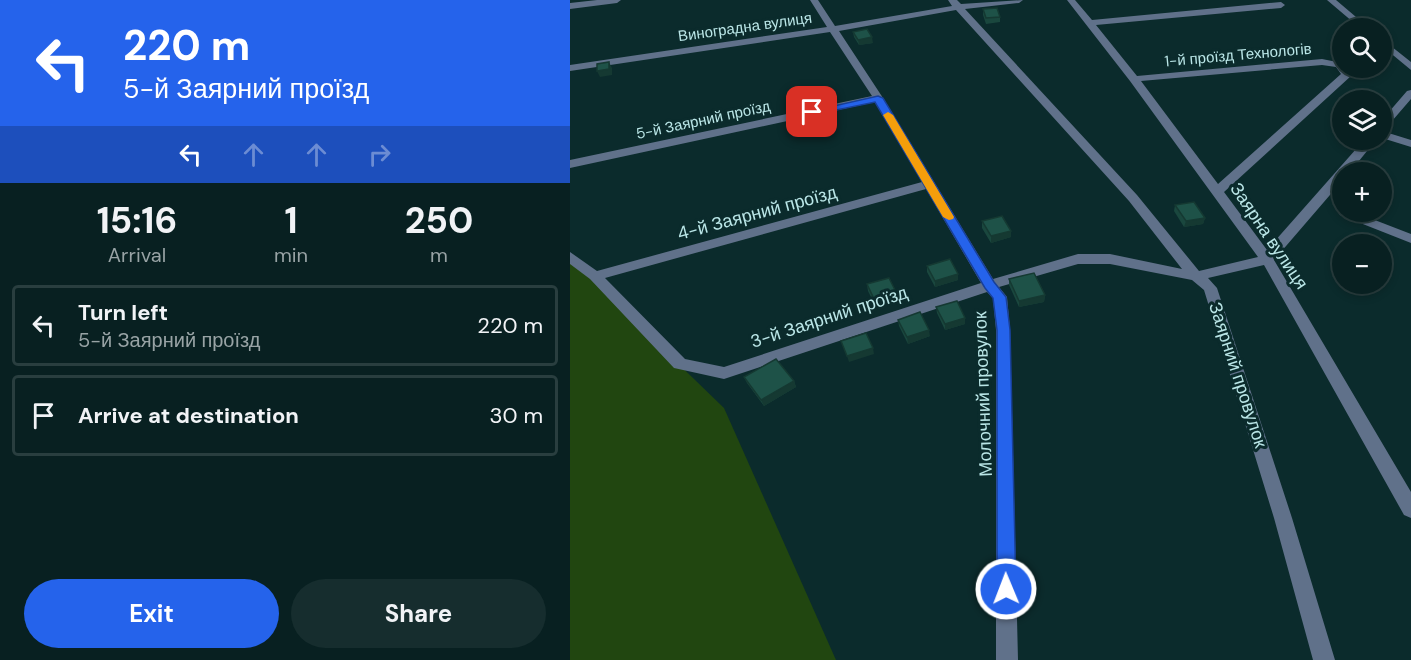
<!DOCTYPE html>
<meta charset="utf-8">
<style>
body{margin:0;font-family:"DM Sans",sans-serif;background:#162d2e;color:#f1f3f6;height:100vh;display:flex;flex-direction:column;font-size:22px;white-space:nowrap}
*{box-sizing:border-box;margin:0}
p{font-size:20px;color:#98a3a5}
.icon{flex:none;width:33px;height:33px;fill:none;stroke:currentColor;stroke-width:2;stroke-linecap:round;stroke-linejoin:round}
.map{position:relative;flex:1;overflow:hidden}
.details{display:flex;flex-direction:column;background:#082021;width:570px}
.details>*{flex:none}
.hud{background:#2563eb;color:#fff;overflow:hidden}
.controls{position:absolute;left:762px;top:18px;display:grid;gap:12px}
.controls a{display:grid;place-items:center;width:60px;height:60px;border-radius:50%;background:#082021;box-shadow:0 3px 9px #0003,0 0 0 2px #293e3f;font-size:30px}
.pin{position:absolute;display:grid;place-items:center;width:51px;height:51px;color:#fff;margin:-26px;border-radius:12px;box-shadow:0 3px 9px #0006}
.me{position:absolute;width:66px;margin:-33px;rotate:359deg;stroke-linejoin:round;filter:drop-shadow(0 0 4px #0008)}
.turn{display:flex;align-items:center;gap:21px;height:126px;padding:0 24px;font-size:27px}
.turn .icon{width:78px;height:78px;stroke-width:2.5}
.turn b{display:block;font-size:42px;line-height:51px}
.lanes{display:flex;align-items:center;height:57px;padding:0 24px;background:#0003;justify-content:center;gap:30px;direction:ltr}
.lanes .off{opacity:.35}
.eta{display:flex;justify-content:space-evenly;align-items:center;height:102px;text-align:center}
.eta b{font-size:36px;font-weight:700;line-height:42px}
.action{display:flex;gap:12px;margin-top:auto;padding:12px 24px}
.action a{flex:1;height:69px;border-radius:36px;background:#2563eb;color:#fff;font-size:24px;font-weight:700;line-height:69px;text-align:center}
.action a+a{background:#162d2e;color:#f1f3f6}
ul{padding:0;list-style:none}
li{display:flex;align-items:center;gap:18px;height:81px;margin:0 12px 9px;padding:0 12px;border:3px solid #293e3f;border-radius:6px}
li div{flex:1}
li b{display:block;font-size:22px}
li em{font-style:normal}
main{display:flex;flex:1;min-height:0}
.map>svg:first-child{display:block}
.green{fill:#214610}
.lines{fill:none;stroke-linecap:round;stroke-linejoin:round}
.minor{fill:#60718a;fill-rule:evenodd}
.wall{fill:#1a473e}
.shaded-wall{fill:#153932}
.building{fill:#1e5248;stroke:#153932;stroke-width:1.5}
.route{fill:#2563eb;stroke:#184099;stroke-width:1.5}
.slow{fill:#f59e0b}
.labels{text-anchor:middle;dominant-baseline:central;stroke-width:6;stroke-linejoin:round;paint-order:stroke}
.far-street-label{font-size:15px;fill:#bae6e7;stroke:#0b2b2c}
.street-label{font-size:18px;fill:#bae6e7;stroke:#0b2b2c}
</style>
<main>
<section class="details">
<div class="hud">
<div class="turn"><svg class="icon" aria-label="left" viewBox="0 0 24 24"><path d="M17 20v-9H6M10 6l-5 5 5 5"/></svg><div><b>220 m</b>5-й Заярний проїзд</div></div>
<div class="lanes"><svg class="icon" aria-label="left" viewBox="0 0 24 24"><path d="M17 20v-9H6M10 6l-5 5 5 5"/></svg><svg class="icon off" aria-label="ahead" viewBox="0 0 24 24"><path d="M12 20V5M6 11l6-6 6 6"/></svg><svg class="icon off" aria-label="ahead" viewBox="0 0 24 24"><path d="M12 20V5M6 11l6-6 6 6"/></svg><svg class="icon off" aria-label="right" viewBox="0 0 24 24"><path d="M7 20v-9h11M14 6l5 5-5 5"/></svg></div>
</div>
<div class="eta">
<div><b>15:16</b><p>Arrival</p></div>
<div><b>1</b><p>min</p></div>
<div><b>250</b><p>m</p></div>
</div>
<ul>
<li><svg class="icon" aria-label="left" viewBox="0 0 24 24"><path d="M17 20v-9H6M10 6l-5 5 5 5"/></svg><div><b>Turn left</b><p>5-й Заярний проїзд</p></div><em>220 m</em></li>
<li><svg class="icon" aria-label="arrive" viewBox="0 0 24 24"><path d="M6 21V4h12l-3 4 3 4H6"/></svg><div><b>Arrive at destination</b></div><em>30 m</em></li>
</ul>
<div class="action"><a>Exit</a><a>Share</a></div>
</section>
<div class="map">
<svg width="841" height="660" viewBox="0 0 841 660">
<rect width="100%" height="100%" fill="#0b2b2c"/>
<!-- green -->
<path class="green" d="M0 259 154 408 266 660H0Z"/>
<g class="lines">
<!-- minor -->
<path class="minor" d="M27 0H51L47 3 0 9V3Z
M240 0H248L265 26 382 6 378 0H387L391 4 453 0 449 3 395 9 567 195 629 271 688 257 560 81 497 0H505L522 20 711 2 715 5 711 8 526 25 567 76 752 59 772 63V68H777L781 72V76L654 192 697 250 794 140H806L780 172H772V181L704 260 841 492V518L834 515 694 265 638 278 647 288 722 518 765 660H743L704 518 634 290 622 280 540 264H508L429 287 437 297 440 330 448 660H426V330L423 298 417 292 154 379 104 368 20 279 0 264V252L27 271 352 182 305 102 0 168V160L302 96 260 32 0 71V65L257 27ZM386 10 559 201 612 269 540 254H508L423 279 313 98 269 31ZM752 65 766 67 771 74 648 184 571 81ZM356 189 411 283 154 367 115 359 35 278Z
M757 0H766L799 28H790Z
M812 39 841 62V70L812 46Z
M841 90V99L816 128 812 129V120L837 91Z
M812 131 841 140V147L812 138Z
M772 208V212H784L841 234V243L770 215 768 212Z"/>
</g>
<!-- wall -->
<path class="wall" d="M413 9 430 17V22L416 24 413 15Z
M283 32 303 43 289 45 284 37Z
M605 205 635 218 633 224 614 227 604 211Z
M412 221 441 231V237L421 243 412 228Z
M357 266 388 280 365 287 357 272Z
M439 279 475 295 474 302 449 307 439 285Z
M297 284 327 294 328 300 306 307 298 291Z
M366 307 395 324 375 330 367 313Z
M328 320 360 336 338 344 329 326Z
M174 377 224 381 226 387 194 406 177 383Z"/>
<!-- shaded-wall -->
<path class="shaded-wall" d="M302 37 303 43 289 45 288 40Z
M39 62 42 68V75L30 77 27 71Z
M635 218 633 224 614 227 616 221Z
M441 231V237L421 243V236Z
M388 274V280L365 287V281Z
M327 294 328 300 306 307 305 301Z
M475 295 474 302 449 307V301Z
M395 318V324L375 330V324Z
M359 330 360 336 338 344 337 337Z
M303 348 304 354 279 362 277 356Z
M224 381 226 387 194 406 191 400Z"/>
<!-- building -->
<path class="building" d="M427 8 430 17 416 18 413 9Z
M297 29 302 37 288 40 283 32Z
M39 62V69L27 71V64Z
M624 202 635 218 616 221 605 205Z
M432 216 441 231 421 236 412 221Z
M380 259 388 274 365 281 357 266Z
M464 273 475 295 449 301 439 279Z
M319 278 327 294 305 301 297 284Z
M387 301 395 318 375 324 366 307Z
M350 312 359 330 337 337 328 320Z
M296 333 303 348 277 356 271 341Z
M206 359 224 381 191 400 174 377Z"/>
<!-- route -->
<path class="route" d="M308 96 313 98 424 282 436 297 440 330 446 589 443 596 436 599 430 596 427 589V330L423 298 415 288 305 102 242 115 237 112Z"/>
<!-- slow -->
<path class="slow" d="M318 112 323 115 384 217 383 219 379 220 373 217 313 115Z"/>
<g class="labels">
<!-- far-street labels -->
<g class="far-street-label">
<text transform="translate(175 27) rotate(-8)">Виноградна вулиця</text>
<text transform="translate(668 55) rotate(-5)">1-й проїзд Технологів</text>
<text transform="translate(133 120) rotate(-12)">5-й Заярний проїзд</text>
</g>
<!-- street labels -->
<g class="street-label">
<text transform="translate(187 213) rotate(-15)">4-й Заярний проїзд</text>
<text transform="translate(699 236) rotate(56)">Заярна вулиця</text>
<text transform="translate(259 317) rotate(-18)">3-й Заярний проїзд</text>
<text transform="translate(668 375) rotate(72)">Заярний провулок</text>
<text transform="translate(413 394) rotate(-92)">Молочний провулок</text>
</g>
</g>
</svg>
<div class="controls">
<a><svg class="icon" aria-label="search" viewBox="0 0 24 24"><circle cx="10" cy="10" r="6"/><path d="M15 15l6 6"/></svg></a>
<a><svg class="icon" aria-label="layers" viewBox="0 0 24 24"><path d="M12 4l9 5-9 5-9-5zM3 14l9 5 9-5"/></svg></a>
<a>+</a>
<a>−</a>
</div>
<div class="pin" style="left:242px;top:112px;background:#d93025"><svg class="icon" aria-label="arrive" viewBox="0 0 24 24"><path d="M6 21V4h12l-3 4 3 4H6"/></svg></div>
<svg class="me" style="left:436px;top:589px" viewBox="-20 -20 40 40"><circle r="17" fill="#2563eb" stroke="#fff" stroke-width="3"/><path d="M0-11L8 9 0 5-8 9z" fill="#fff"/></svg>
</div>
</main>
